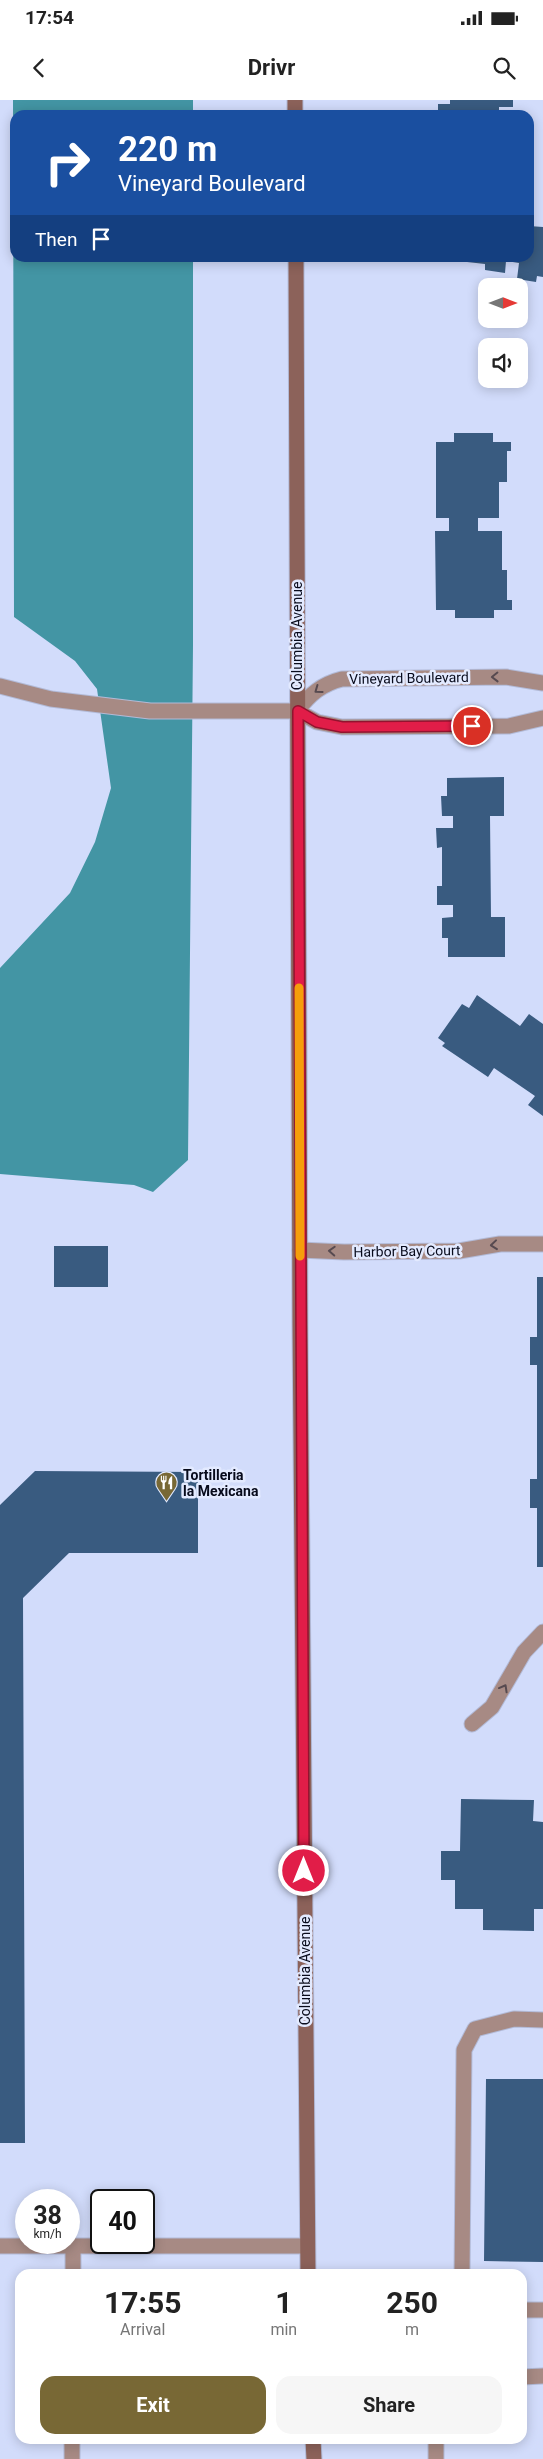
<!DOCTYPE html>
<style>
body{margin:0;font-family:Roboto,sans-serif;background:#f6f6f6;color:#222;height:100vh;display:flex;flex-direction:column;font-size:19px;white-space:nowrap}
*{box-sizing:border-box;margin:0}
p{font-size:16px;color:#767676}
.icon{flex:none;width:28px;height:28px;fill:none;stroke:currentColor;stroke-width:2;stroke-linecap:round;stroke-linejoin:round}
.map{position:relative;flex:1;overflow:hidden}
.sheet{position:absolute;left:15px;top:2169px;width:512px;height:175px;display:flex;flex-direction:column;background:#fff;border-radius:15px;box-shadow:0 2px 12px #0003}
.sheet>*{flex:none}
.banner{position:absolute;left:10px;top:10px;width:524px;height:152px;border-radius:15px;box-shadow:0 2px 12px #0003;background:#1a4fa0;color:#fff;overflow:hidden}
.needle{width:32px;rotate:90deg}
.fabs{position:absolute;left:478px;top:178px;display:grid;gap:10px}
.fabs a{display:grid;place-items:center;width:50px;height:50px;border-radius:10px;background:#fff;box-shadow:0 2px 12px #0003;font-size:25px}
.speed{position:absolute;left:15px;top:2089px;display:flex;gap:10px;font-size:25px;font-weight:700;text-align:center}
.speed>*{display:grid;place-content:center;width:65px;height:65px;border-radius:50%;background:#fff;box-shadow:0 2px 12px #0003;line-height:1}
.speed small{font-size:12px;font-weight:400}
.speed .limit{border:2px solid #111;border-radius:8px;background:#fff;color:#111}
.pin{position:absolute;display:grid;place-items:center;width:42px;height:42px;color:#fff;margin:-21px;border:2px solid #fff;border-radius:50%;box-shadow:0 1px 5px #0007}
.me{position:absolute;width:55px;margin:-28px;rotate:0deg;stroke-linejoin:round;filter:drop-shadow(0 0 4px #0008)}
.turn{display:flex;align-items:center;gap:18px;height:105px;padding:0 25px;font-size:22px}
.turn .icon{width:65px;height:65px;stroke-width:2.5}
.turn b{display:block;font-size:35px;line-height:42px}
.then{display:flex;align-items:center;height:48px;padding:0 25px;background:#0003;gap:10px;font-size:19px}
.eta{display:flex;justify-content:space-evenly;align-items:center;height:85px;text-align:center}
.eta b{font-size:30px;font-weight:700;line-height:35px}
.primary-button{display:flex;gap:10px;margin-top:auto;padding:10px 25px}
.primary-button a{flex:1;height:58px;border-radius:15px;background:#786835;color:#fff;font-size:20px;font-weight:700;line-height:58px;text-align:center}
.primary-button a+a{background:#f6f6f6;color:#222}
.status{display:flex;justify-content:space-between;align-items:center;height:35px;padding:0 25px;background:#fff;direction:ltr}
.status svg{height:14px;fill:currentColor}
header{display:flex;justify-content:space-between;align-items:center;height:65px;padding:0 25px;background:#fff;font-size:22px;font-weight:700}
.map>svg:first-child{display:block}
.water{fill:#4395a4}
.building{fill:#395b80}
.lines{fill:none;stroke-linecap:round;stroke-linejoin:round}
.lane-casing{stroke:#b2bad7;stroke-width:17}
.secondary-casing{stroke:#b2bad7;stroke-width:17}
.lane{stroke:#a78a84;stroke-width:15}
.secondary{stroke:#8c625a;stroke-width:15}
.oneway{stroke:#574a50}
.route-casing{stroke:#92132f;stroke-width:12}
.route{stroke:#e11d48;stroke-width:9}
.slow{stroke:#f59e0b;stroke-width:9}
.labels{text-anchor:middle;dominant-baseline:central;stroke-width:5;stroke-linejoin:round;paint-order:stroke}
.street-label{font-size:14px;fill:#070a1b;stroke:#e3eaff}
.poi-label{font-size:14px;font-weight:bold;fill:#070a1b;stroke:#e3eaff;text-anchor:start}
</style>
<div class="status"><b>17:54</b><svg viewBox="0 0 49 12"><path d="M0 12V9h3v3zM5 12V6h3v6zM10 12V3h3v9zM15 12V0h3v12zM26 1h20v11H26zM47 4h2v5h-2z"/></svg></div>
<header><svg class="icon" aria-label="back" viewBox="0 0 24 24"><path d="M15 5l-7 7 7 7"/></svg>Drivr<svg class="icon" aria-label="search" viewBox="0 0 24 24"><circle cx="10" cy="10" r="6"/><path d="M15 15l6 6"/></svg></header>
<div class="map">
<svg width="543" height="2359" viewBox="0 0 543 2359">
<rect width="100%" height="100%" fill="#d2dcfb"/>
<!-- water -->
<path class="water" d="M13 0H193V15H15V158H193V545L188 1060 153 1092 134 1085 0 1074V868L70 793 95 742 111 688 97 589 75 561 14 517Z"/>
<!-- building -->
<path class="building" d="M450 0H513V7H499V15H438V4H450Z
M529 126 543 127V177L537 176 536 182 517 179 519 163 506 161 505 173 485 170V164L467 162 468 158H529Z
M454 333H493V342H511V351H507V382H499V418H478V431H502V470H507V500H512V510H494V518H455V510H436L435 431H449V418H436V342H454Z
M504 677V716H490L491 817H505V857H448V838H442V818L453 817V805H437V786H442V747L437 748 436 728H453V716H442L441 696H447V678Z
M477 895 520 926 529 914 543 924V1016L528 1005 535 996 494 968 488 977 442 946 445 943 438 938 462 904 469 908Z
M54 1146H108V1187H54Z
M537 1177H543V1467H537V1408H530V1379H537V1265H530V1237H537Z
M35 1371 198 1372V1453H69L23 1498 25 2043H0V1405Z
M461 1699 534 1700 533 1721 543 1722V1809H534V1831L483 1830V1809H455V1780H441V1751H460Z
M486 1979H543V2162L484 2161Z"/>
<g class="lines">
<defs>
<path id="lane" d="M0 586 51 599 150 611H297L317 622 342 627 509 626 543 618
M297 611C310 594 322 584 342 579L506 577 543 583
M300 1150 344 1152 459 1151 500 1144H543
M472 1624 492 1607 524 1552 543 1532
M0 2146H307
M73 2174V2146
M462 2174 464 1950 475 1929 514 1919 543 1920
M522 2210H543
M522 2277 543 2276
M436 2339V2359
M72 2359V2339"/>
<path id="secondary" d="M295 0V15
M296 158 300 1225 308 2174
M313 2339 314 2359"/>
</defs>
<!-- lane casing -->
<use href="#lane" class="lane-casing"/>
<!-- secondary casing -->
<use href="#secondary" class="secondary-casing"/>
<!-- lane -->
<use href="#lane" class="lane"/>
<!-- secondary -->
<use href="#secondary" class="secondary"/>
</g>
<!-- one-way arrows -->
<defs><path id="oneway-chevron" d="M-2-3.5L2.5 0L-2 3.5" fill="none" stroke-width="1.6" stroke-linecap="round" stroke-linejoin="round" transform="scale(1.25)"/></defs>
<g class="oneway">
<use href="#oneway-chevron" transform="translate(495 577) rotate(179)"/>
<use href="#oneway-chevron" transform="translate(318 590) rotate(144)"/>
<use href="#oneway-chevron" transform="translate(494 1145) rotate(174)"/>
<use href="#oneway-chevron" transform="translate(332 1151) rotate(-177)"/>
<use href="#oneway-chevron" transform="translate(504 1588) rotate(-61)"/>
</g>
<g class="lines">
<defs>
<path id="route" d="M304 1771 298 611 317 622 342 627 472 626"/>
</defs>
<!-- route casing -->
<use href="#route" class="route-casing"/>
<!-- route -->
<use href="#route" class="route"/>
<!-- slow -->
<path class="slow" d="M299 888 300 1156"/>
</g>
<!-- icons -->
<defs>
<symbol id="restaurant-pin" viewBox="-11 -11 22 30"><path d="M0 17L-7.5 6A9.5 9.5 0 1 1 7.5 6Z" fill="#786835" stroke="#e3eaff"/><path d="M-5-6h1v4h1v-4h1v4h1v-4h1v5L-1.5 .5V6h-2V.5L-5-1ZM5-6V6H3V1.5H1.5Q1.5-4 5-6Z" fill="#fff"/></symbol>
</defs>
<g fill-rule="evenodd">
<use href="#restaurant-pin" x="154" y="1370" width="25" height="34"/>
</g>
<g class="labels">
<!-- street labels -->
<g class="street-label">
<text transform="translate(297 536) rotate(-90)">Columbia Avenue</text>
<text transform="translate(409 578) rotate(-1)">Vineyard Boulevard</text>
<text transform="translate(407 1151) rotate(-1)">Harbor Bay Court</text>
<text transform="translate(305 1871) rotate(-90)">Columbia Avenue</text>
</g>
<!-- poi labels -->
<g class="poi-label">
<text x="183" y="1375">Tortilleria<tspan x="183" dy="16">la Mexicana</tspan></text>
</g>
</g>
</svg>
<div class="fabs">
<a><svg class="needle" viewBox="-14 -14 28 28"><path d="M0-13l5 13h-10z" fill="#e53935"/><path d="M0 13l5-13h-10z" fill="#767676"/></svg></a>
<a><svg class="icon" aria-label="sound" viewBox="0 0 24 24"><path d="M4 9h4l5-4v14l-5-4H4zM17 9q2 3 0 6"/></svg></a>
</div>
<div class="speed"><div>38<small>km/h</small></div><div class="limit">40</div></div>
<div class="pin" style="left:472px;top:626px;background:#d93025"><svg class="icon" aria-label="arrive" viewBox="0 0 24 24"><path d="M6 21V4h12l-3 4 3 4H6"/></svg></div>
<svg class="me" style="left:304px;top:1771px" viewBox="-20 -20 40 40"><circle r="17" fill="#e11d48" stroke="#fff" stroke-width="3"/><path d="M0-11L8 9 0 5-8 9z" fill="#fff"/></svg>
<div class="banner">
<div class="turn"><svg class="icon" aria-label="right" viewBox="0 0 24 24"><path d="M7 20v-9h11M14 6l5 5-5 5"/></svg><div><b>220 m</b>Vineyard Boulevard</div></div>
<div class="then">Then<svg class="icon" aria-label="arrive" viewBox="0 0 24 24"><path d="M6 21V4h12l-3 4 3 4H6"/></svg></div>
</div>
<section class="sheet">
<div class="eta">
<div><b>17:55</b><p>Arrival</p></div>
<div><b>1</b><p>min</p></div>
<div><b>250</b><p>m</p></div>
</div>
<div class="primary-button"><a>Exit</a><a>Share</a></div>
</section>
</div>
